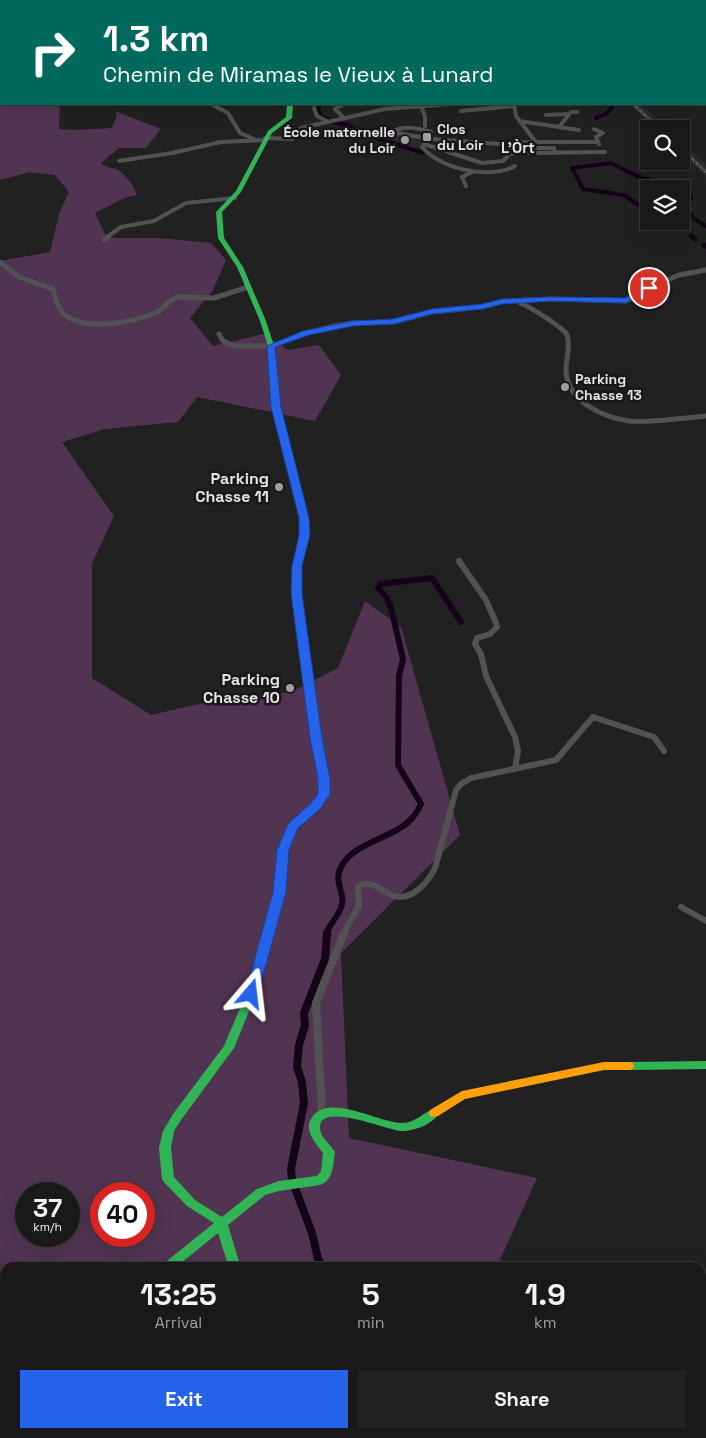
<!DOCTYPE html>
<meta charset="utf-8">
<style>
body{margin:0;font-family:"Space Grotesk",sans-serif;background:#222;color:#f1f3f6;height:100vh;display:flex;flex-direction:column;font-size:19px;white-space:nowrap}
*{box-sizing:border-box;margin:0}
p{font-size:16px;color:#9fa0a2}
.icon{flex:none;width:28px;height:28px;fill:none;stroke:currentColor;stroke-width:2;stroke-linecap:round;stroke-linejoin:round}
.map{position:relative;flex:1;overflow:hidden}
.drawer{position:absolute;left:0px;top:1262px;width:706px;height:176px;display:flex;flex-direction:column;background:#191919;border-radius:15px 15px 0 0;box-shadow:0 5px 20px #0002,0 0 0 1px #373838}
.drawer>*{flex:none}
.hud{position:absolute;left:0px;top:0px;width:706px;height:105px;box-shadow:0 5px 20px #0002,0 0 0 1px #373838;background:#00695c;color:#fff;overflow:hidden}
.fabs{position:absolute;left:640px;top:120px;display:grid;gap:10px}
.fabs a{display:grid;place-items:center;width:50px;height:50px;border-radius:0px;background:#191919;box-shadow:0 5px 20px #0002,0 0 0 1px #373838;font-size:25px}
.speed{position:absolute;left:15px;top:1182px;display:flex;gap:10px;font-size:25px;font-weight:700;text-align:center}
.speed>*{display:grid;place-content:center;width:65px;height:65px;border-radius:50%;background:#191919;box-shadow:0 5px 20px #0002,0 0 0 1px #373838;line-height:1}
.speed small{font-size:12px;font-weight:400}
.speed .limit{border:8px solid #d22;background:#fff;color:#111}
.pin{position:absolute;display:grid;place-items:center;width:42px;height:42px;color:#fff;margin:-21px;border:2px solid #fff;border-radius:50%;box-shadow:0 1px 5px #0007}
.me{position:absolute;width:55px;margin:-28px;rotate:17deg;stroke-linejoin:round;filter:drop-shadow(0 0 4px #0008)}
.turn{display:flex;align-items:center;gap:18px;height:105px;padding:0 20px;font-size:22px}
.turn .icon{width:65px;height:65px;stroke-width:2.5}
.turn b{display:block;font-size:35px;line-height:42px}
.eta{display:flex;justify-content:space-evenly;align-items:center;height:85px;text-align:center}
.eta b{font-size:30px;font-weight:800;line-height:35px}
.primary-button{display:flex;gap:10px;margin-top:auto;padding:10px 20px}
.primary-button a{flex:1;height:58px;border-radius:0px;background:#2563eb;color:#fff;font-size:20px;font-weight:800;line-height:58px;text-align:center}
.primary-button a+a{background:#222;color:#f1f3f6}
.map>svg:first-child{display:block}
.built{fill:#2d282d}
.green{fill:#513452;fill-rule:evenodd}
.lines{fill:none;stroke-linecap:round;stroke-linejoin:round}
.canal-far3{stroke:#150318;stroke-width:4}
.canal-far2{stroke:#150318;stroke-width:5}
.canal-far1{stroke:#150318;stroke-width:6}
.canal{stroke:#150318;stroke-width:8}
.street-far3{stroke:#535253;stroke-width:4}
.street-far2{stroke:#535253;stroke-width:5}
.street-far1{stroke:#535253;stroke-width:6}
.street{stroke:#535253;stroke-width:8}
.fast{fill:#30b455;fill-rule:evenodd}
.slow{fill:#ff9f0a;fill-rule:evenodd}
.jam{fill:#e5322d;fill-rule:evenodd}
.rail-casing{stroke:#5d5d5d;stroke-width:2.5}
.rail{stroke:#191719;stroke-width:1;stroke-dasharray:3;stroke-linecap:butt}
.route{fill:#2563eb;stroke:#184099}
.poi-dot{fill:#a09fa0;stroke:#191719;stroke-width:2}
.labels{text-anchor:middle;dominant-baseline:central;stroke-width:5;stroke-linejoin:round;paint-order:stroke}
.far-poi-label{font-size:14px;font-weight:bold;fill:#e5e3e5;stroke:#191719;text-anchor:start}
.far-neighbourhood-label{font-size:15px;font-weight:bold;fill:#e5e3e5;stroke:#191719}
.poi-label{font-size:16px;font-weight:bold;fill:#e5e3e5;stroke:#191719;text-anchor:end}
</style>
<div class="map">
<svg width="706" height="1438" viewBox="0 0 706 1438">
<rect width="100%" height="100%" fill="#212121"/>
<!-- built -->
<path class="built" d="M630 104H641L668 129H656Z
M390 133 413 136 416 133 425 135 419 147 412 148 404 145 405 143 384 138Z
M681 141 706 164V176L681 153Z"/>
<!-- green -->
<path class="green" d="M0 65 1 104H57L60 105 59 129 74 130 112 128 117 115 115 111 161 129 146 148H119L101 163C106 168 109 167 116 169 125 173 134 186 137 195L124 198 95 213 107 238H159L211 243 226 260 213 290 190 318 213 346 263 334 288 350 319 345 341 375 315 421 197 397 178 422 105 429 62 442 114 516 92 564V678L151 715 212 701 291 692 338 668 365 601 401 627 460 835 341 953 349 1138 537 1178 497 1267 5 1268V1274L0 1272V261L50 252 59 214 69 192 55 175 30 172 0 180ZM26 1194H69V1236H26ZM101 1194H144V1236H101Z
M197 1434H459L460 1438H201Z"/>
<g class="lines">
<!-- canal-far3 -->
<path class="canal-far3" d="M320 104 318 109 321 117 327 119
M596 118 607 113 612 107 611 104
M332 122 348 125 360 133
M364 134 423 153
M681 191 690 195 691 199 684 205 693 218 706 226
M649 212 624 195 583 189 572 168 611 163 637 176 676 189
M691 236 693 237"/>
<!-- canal-far2 -->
<path class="canal-far2" d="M691 236 695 239
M704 245 706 246"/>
<!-- canal-far1 -->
<path class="canal-far1" d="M326 934C330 923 340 915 342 904 345 892 333 882 341 867 353 842 396 838 413 817 416 814 419 808 421 804L398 765 399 676 403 659 391 608 387 598 378 588 380 584 432 578 461 622"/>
<!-- canal -->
<path class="canal" d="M292 1181 291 1169 304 1103 302 1082 297 1067 299 1045 305 1025 304 1013 325 959 327 933
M295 1188 312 1233 318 1259 323 1268
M219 1438 221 1434"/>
<!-- street-far3 -->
<path class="street-far3" d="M319 0 321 1
M328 1 331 0
M211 104 228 113 240 133 254 139
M344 104 335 109 344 118
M420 104 425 116V126
M514 105 516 116 535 141
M314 108 317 116 327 121
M461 111 514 106
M546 115 569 114
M519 121 579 130
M559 127 571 112H577
M594 129 603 133 596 137 599 144
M367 131 383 134 392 132 419 137
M392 132C404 125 418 128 431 132L430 138
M265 138 292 139 301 128 385 109 452 104
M428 139 422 147C440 169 490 180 515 166
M431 139 499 144 534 142
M538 142H598
M424 144 482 163 503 161 510 154 523 152
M523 148V152L530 153 605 152
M536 148H554L555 153
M119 161 172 153 221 142 265 140
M466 186 462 177 472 172
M107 237 121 227 154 221 186 203 235 198"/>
<!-- street-far2 -->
<path class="street-far2" d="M104 240 109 236
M0 262 19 277 53 289C55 298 57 307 64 314 84 332 133 322 155 313 165 309 168 300 177 297L214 298 248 287
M520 303C529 306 564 328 567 335 571 346 566 358 566 369 566 401 602 417 629 421 650 423 684 418 706 416
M219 334 223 341 234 346H271L306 333 334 326 353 323 394 322 432 312 482 307 503 301 552 299 626 301 649 288 679 275 706 270"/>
<!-- street-far1 -->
<path class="street-far1" d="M459 561 486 600 496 623 497 627 490 634 477 638 475 644 481 654 486 676 515 737 518 751 515 769
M681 907 706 921
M343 934 359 906 358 887C369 879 379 888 389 894 407 904 424 887 433 872 437 865 438 855 441 846 446 828 451 809 456 790L461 784 471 778 556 760 593 717 654 737 664 751"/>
<!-- street -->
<path class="street" d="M322 1113 316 1003 344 933"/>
<!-- fast -->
<path class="fast" d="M366 0H370V1H366Z
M614 0H621V1H615Z
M653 0H659V1H654Z
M705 87 706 88V93L705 92Z
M287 104H293L292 118 272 133 241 192 222 212 224 238 243 267 266 321 274 346 279 407 308 518 309 535 301 567V593L320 738 326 765 321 768 316 765 312 738 293 593V567L301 535 300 518 273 407 268 346 260 321 237 267 218 238 216 212 236 191 268 131 286 117Z
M269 932 273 933 274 935 256 994 234 1048 181 1120 174 1131 171 1148 174 1177 195 1200 222 1217 257 1189 279 1181 317 1176 321 1171 323 1153C316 1144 304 1131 311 1119 327 1091 378 1123 402 1123 416 1123 423 1112 434 1109L438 1110 439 1113C433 1124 415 1131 402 1131 389 1131 310 1097 321 1133 324 1140 331 1145 335 1152 333 1164 334 1180 320 1185L279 1191 265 1195 228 1225 241 1268H229L218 1233 175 1268H160L162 1265 214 1223 187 1206 164 1182 162 1179 159 1148 163 1131 173 1114 224 1046 246 994 264 935 265 933Z
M706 1061V1069L629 1070 625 1069 624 1066 625 1063 629 1062Z
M228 1434H240L239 1438H227Z"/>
<!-- slow -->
<path class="slow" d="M604 1062H629L633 1063 634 1066 633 1069 629 1070H604L465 1099 438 1116 434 1117 430 1116 429 1113 430 1110 462 1091Z
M0 1321 5 1323V1333L0 1331Z"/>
<!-- jam -->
<path class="jam" d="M321 762 326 765 329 794 318 808 296 827 288 850 284 892 274 935 273 937H265L264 935 274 892 278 850 287 826 312 804 319 794 316 765Z"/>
<defs>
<path id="rail" d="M519 0 521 1
M633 104 660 129
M681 148 706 172"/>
</defs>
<!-- rail casing -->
<use href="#rail" class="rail-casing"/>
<!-- rail -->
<use href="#rail" class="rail"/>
</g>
<!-- route -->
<path class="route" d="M646 286 653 288 626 303 552 301 503 304 482 309 432 314 394 324 353 326 309 335 275 347 281 407 309 518 310 535 302 566V593L322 738 330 778V794L320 809 298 828 289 850 286 892 258 994 256 997H247L245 994 273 892 277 850 288 824 311 803 318 794V778L310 738 291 593 292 566 299 535V518L271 407 267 346 303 331 353 321 393 319 432 309 482 304 503 299 552 297 625 298Z"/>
<!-- markers -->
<g class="poi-dot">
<rect x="422" y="132" width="10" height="10" rx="2.5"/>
<circle cx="405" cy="140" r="5"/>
<circle cx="565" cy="387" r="5"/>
<circle cx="279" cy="487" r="5"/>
<circle cx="290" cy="688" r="5"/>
</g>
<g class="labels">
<!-- far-poi labels -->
<g class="far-poi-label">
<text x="437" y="129">Clos<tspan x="437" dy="16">du Loir</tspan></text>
<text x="395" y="132" text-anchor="end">École maternelle<tspan x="395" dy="16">du Loir</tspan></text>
<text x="575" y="379">Parking<tspan x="575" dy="16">Chasse 13</tspan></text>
</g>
<!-- far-neighbourhood labels -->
<g class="far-neighbourhood-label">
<text x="518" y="147">L'Òrt</text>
</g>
<!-- poi labels -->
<g class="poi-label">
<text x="269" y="478">Parking<tspan x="269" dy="18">Chasse 11</tspan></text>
<text x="280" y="679">Parking<tspan x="280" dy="18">Chasse 10</tspan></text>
</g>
</g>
</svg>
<div class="fabs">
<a><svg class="icon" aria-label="search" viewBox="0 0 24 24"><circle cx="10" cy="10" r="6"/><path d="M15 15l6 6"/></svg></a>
<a><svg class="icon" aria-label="layers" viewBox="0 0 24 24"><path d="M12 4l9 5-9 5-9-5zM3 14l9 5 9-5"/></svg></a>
</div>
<div class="speed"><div>37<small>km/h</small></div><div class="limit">40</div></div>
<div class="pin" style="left:649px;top:288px;background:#d93025"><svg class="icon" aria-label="arrive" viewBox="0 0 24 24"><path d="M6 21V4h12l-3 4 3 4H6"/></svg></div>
<svg class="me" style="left:251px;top:994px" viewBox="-20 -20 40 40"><path d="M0-17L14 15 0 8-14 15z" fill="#2563eb" stroke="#fff" stroke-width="4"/></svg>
<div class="hud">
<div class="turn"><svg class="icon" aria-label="right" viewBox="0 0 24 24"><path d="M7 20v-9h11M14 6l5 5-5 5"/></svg><div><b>1.3 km</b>Chemin de Miramas le Vieux à Lunard</div></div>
</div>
<section class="drawer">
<div class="eta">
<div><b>13:25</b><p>Arrival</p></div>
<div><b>5</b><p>min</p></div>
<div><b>1.9</b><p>km</p></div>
</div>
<div class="primary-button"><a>Exit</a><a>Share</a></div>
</section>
</div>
